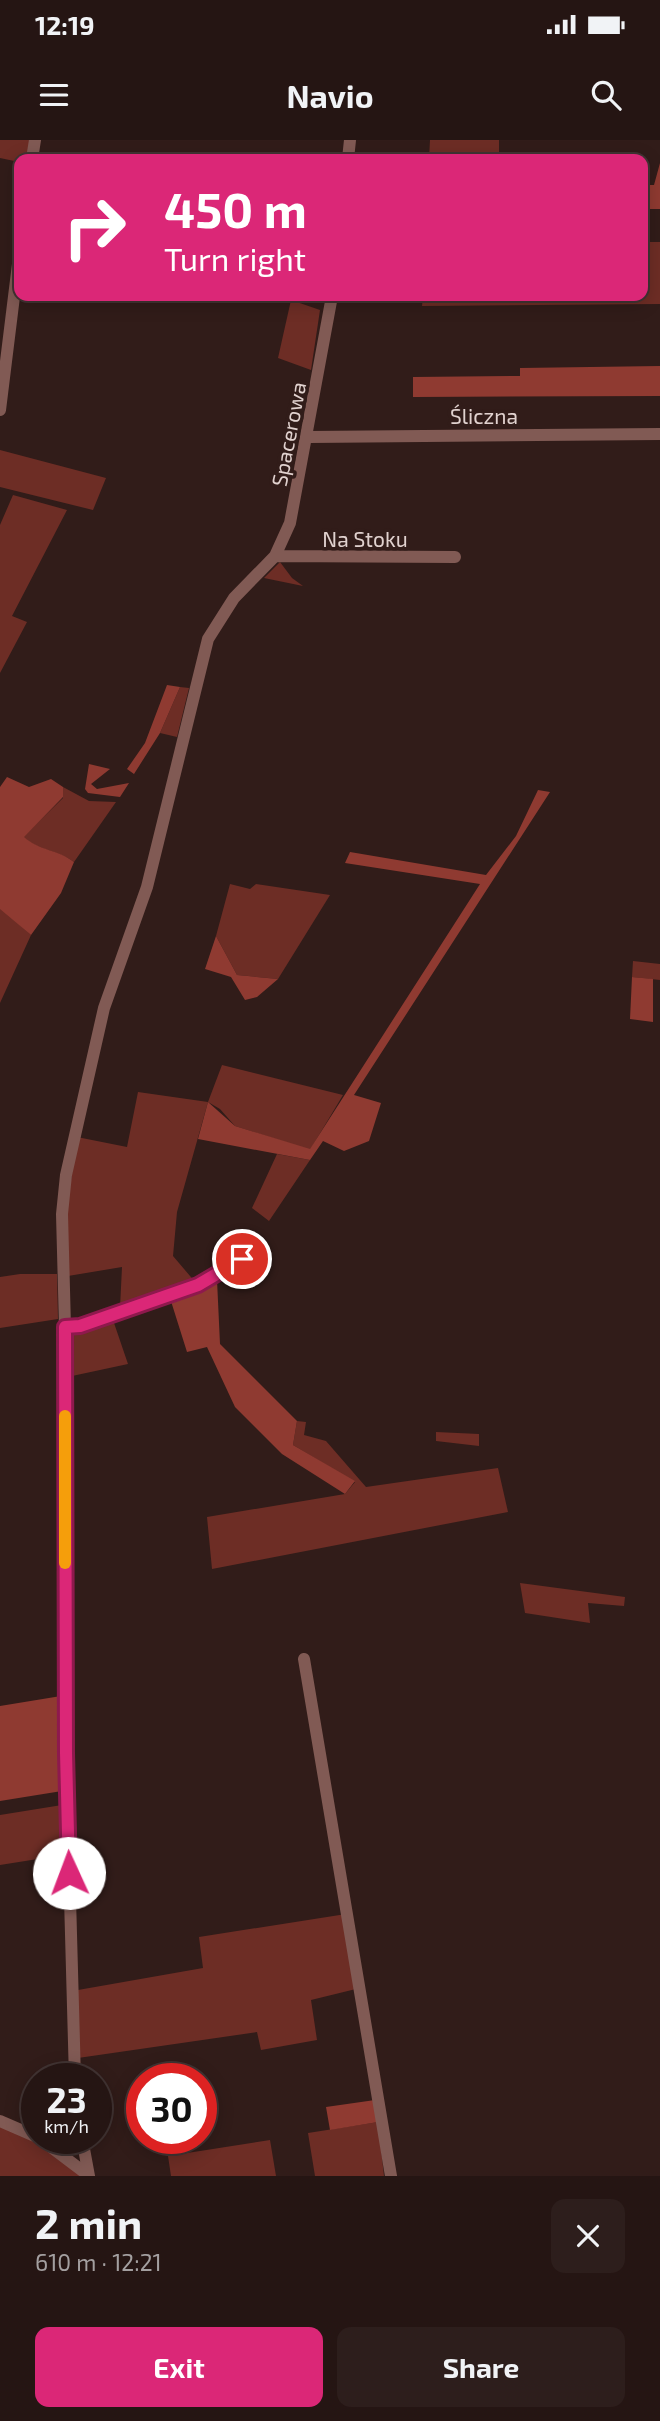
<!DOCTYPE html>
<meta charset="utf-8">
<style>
body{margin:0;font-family:"Exo 2",sans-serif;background:#2d1e1c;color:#f1f3f6;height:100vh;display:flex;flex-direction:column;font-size:26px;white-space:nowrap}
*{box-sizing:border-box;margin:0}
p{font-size:23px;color:#a39fa0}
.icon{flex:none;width:38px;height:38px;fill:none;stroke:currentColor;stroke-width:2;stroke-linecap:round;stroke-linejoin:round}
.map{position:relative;height:2036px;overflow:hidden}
.sheet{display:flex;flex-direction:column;background:#251513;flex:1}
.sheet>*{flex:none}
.hud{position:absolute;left:14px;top:14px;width:634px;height:147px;border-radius:14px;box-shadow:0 4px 18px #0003,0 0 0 2px #423433;background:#db2777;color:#fff;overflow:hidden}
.speed{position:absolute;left:21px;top:1923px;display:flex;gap:14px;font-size:35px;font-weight:700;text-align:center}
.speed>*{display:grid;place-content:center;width:91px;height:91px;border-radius:50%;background:#251513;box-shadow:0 4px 18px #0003,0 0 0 2px #423433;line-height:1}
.speed small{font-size:18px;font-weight:400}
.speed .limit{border:10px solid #d22;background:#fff;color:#111}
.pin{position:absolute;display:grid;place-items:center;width:60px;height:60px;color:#fff;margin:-30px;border:4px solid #fff;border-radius:50%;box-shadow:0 2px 7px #0007}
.me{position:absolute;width:77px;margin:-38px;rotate:358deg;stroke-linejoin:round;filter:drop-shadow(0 0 5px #0008)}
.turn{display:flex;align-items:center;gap:24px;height:147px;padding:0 35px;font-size:32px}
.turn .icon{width:91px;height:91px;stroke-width:2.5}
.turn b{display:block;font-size:49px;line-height:60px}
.round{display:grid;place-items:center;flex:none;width:74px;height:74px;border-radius:14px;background:#2d1e1c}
.headline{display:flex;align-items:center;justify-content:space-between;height:119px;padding:0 35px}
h1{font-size:42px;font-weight:700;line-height:52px}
.cta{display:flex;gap:14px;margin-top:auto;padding:14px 35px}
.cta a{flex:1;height:80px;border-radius:14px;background:#db2777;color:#fff;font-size:28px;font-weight:700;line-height:80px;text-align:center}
.cta a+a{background:#2d1e1c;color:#f1f3f6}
.status{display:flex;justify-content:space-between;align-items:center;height:49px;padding:0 35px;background:#251513;direction:ltr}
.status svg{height:19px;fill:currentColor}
header{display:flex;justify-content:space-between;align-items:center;height:91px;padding:0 35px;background:#251513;font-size:32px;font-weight:700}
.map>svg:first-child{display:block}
.green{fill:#6d2d25}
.forest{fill:#8f3a31}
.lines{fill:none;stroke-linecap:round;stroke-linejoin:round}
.minor{stroke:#815a54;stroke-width:12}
.route-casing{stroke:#8e194d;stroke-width:18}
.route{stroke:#db2777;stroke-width:12}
.slow{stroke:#f59e0b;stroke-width:12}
.labels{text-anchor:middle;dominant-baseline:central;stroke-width:7;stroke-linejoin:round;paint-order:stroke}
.street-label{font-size:21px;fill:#e1d2cf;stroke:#311c19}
</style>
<div class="status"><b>12:19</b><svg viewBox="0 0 49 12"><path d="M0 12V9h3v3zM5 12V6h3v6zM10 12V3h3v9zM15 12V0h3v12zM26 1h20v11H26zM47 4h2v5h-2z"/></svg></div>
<header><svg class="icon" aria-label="menu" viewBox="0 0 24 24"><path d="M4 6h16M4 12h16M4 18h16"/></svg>Navio<svg class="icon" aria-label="search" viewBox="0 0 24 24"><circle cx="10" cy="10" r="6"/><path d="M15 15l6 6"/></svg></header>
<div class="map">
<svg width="660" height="2036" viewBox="0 0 660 2036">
<rect width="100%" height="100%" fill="#311c19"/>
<!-- green -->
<path class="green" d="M0 0H30L28 19 19 22 0 18Z
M430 0H499V19H429Z
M642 102H660V164L422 166 423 156H642Z
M291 160 320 170 311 230 278 218Z
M0 310 106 338 93 370 0 347Z
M13 355 67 370 12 476 27 482 0 533V385Z
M280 422 292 438 303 446 264 438Z
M180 547 189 548 177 597 160 593Z
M63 647 89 661 116 662 74 722C56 709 41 712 23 697L63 658Z
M230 744 250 749 256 744 330 755 278 839 237 835 216 796Z
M1 768 31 795 0 863V769Z
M633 821 660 824V840L632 837Z
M222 925 343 955 310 1010 235 986 220 969 208 962 177 1072 173 1116 196 1143 120 1168 122 1127 68 1136 67 1069 77 997 127 1007 138 952 208 962Z
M277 1014 310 1020 269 1081 252 1068Z
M20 1134H57L58 1179 0 1188V1137Z
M113 1180 128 1224 72 1236 71 1193Z
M297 1281 306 1282 304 1295 326 1301 366 1347 498 1328 508 1372 212 1429 207 1377 345 1354 355 1342 293 1305Z
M436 1292 479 1294V1306L436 1301Z
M520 1443 625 1457 624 1466 588 1463 590 1483 525 1473Z
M62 1665 63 1715 0 1725V1675Z
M346 1774 360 1848 311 1860 317 1900 261 1910 257 1892 78 1918V1850L203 1828 199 1797Z
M378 1982 384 2036H315L308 1993Z
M0 1985 26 1994 81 2036H0Z
M270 2000 276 2036H171L168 2016Z"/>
<!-- forest -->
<path class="forest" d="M660 23V69H642V45H654Z
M660 226V256L413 257V237L520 236V228Z
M167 545 180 547 160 593 134 634 127 629 145 603Z
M89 624 110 629 91 644 97 649 129 643 120 657 88 653 85 649Z
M7 637 29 647 51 639 63 647V657L24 697C40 711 57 709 74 722L61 753 31 795 0 769V647Z
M538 650 550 652 354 955 381 963 369 1001 344 1011 323 1001 310 1020 198 999 208 962 235 986 310 1009 480 744 345 723 350 712 486 735 516 696Z
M216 796 237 835 278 839 257 857 245 860 231 837 205 829Z
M632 837 653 839V882L630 879Z
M217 1140 220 1204 297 1281 293 1305 355 1341 345 1354 282 1314 235 1267 207 1207 187 1212 170 1158Z
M61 1556 62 1651 0 1661V1566Z
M375 1960 378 1982 330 1990 326 1967Z"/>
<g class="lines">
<!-- minor -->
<path class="minor" d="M32 19 35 0
M348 19 350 0
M0 270 19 116
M309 297 660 294
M275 416 455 417
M65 1187 80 1186 198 1145 260 1106
M304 1519 391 2036
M75 1939 66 1613 65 1187 62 1074 66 1035 104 868 147 747 208 499 234 458 275 416 290 383 332 156
M0 1981 37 1997
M39 1998 88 2035
M82 1998 89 2036"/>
</g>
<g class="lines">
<defs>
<path id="route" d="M69 1733 66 1613 65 1187 80 1186 198 1145 242 1119"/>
</defs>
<!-- route casing -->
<use href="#route" class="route-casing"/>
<!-- route -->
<use href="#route" class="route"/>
<!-- slow -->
<path class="slow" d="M65 1276V1423"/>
</g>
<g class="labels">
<!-- street labels -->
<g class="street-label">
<text x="484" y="275">Śliczna</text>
<text transform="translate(288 294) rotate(-79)">Spacerowa</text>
<text x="365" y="398">Na Stoku</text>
</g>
</g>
</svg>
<div class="speed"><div>23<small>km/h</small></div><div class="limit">30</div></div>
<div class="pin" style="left:242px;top:1119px;background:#d93025"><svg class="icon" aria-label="arrive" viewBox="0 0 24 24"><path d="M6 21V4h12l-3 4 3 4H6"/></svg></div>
<svg class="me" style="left:69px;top:1733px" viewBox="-20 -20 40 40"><circle r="19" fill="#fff"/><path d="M0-13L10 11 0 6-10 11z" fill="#db2777"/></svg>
<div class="hud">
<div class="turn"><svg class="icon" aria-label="right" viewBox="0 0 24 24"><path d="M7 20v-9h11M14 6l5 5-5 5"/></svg><div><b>450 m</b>Turn right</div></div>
</div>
</div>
<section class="sheet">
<div class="headline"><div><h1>2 min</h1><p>610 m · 12:21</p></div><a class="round"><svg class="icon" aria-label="close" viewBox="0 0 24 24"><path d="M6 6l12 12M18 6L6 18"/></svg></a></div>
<div class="cta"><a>Exit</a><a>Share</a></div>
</section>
